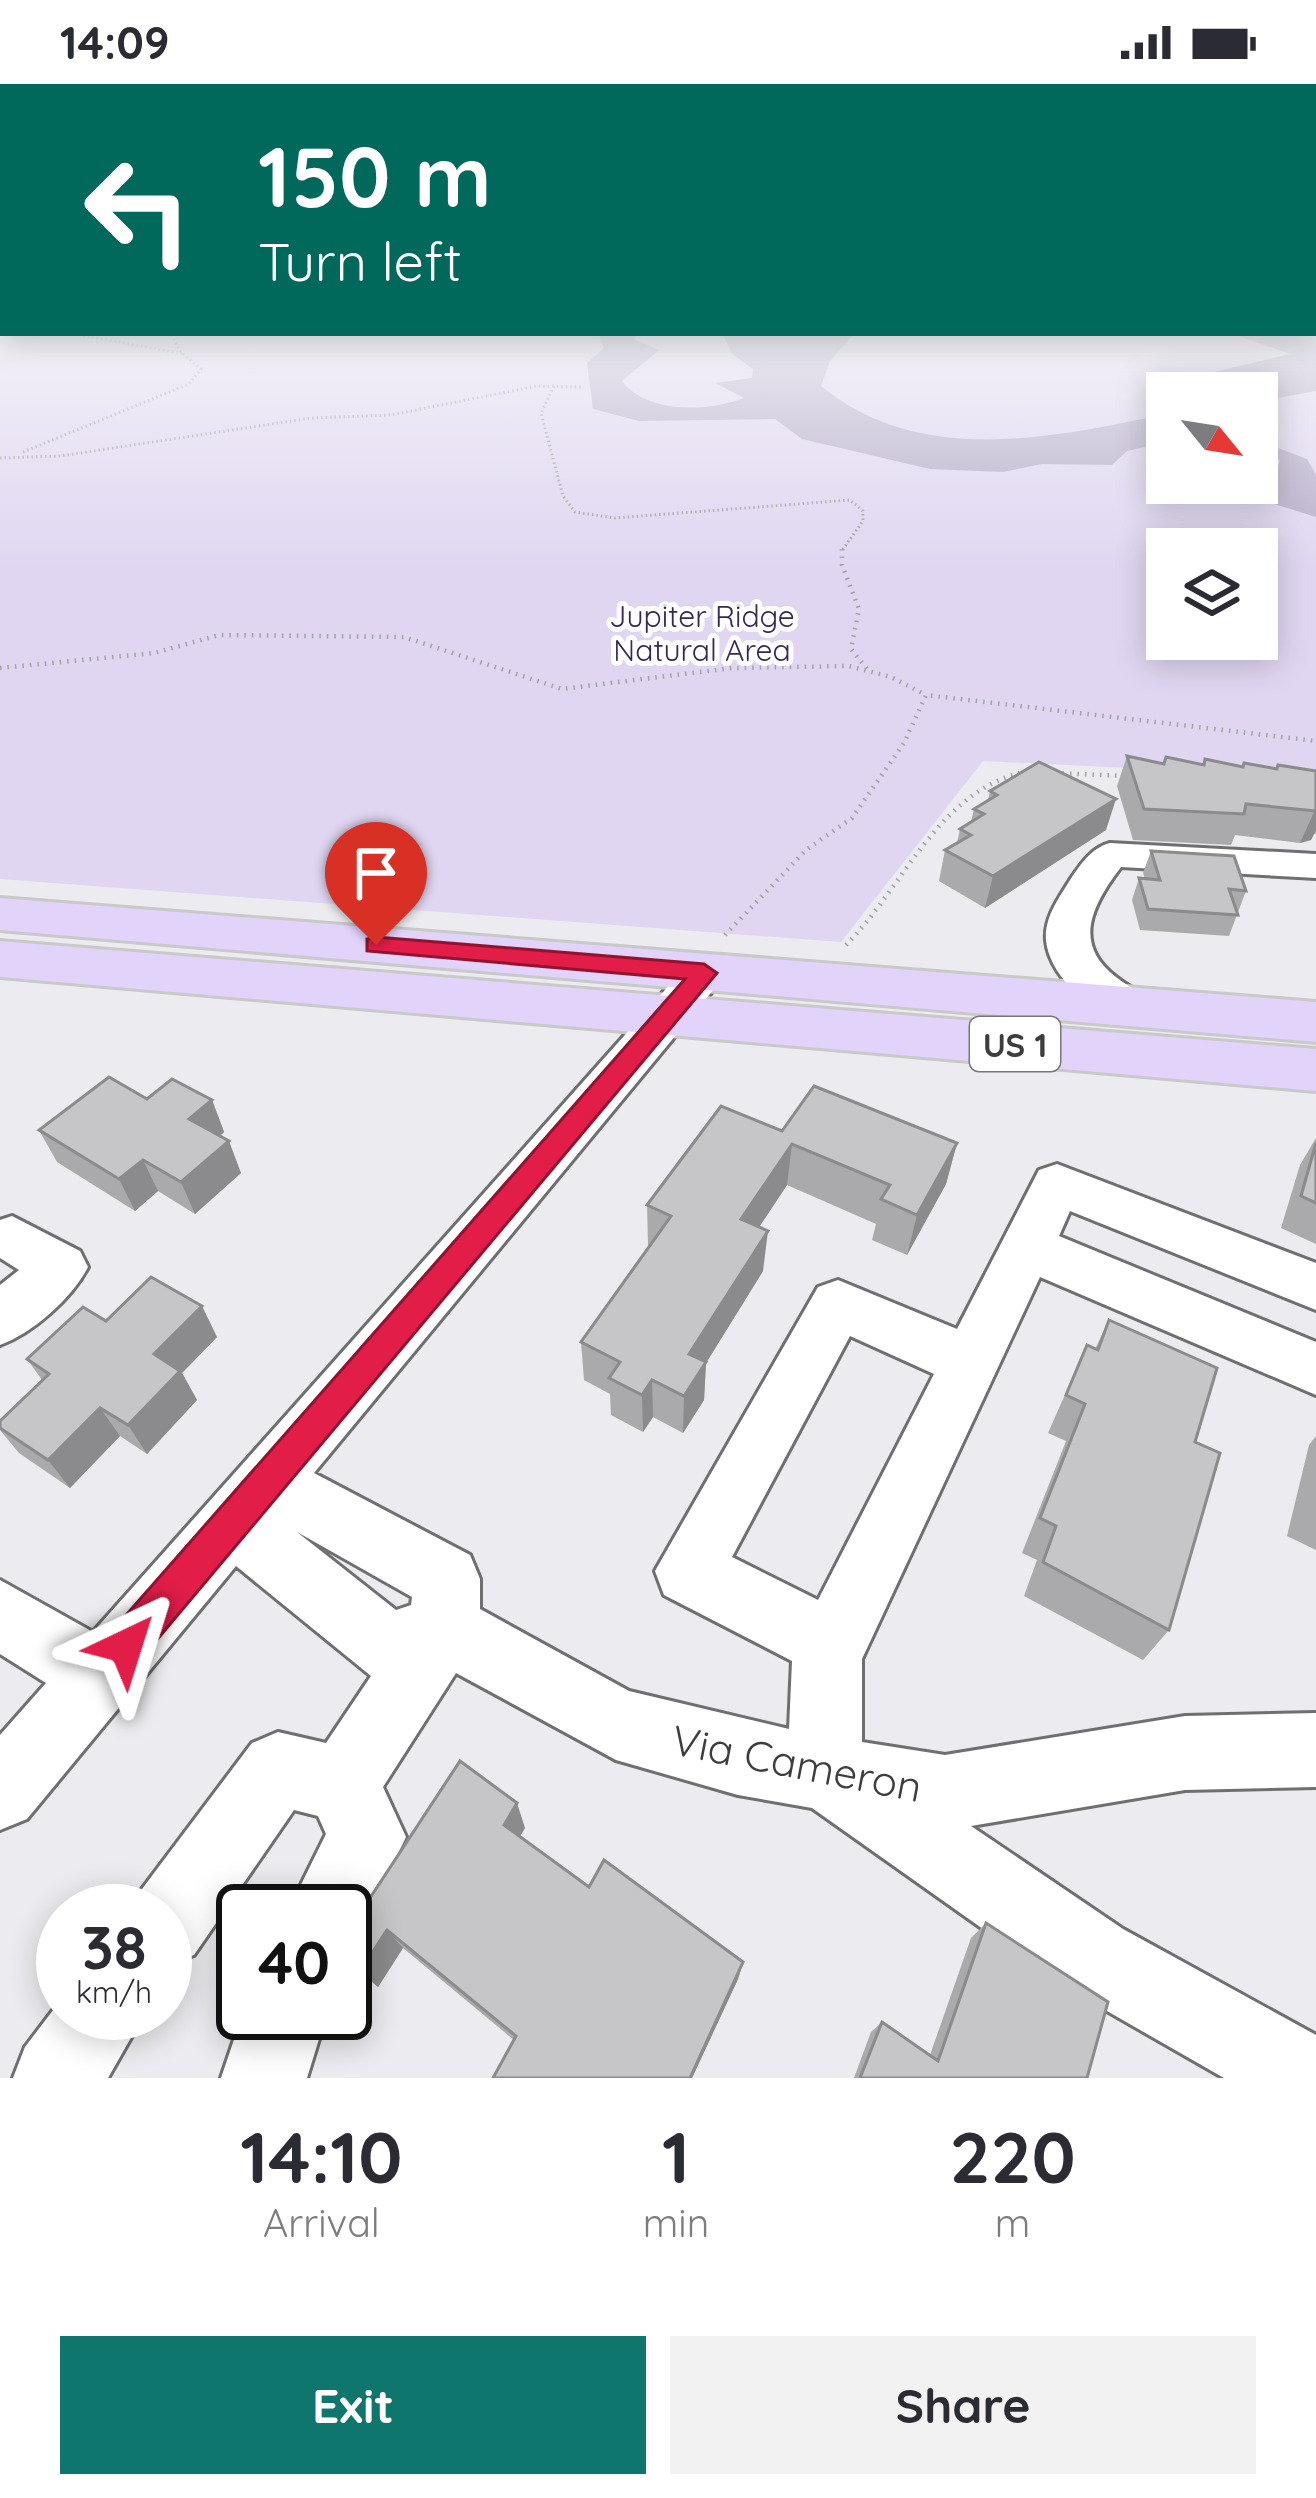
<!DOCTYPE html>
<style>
body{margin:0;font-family:Quicksand,sans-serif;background:#f2f2f3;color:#2b2b33;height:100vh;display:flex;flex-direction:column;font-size:45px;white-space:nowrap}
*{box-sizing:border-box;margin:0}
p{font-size:39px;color:#7c7c81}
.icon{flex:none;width:66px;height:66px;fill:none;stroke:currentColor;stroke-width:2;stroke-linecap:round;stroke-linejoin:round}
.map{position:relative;height:1994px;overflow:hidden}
.panel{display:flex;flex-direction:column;background:#fff;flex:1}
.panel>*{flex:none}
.hud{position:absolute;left:0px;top:0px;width:1317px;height:252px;box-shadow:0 6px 30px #0003;background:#00695c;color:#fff;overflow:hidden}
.needle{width:78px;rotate:120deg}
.buttons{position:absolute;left:1146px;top:288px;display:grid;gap:24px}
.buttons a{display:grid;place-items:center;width:132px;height:132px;border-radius:0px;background:#fff;box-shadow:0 6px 30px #0003;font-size:60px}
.speed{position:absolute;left:36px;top:1800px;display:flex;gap:24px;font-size:60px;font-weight:700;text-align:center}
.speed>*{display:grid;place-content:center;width:156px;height:156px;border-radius:50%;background:#fff;box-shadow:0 6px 30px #0003;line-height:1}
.speed small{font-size:30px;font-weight:400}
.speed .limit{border:6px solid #111;border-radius:18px;background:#fff;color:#111}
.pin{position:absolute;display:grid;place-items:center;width:102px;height:102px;color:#fff;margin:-123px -51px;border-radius:50% 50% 50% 0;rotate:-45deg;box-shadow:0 0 12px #0007}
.pin .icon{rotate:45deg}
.me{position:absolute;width:132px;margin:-66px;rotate:41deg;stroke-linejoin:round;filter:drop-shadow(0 0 9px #0008)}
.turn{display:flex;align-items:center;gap:42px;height:252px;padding:0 60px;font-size:54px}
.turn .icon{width:156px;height:156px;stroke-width:2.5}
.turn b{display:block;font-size:84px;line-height:102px}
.eta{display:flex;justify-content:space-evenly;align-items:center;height:204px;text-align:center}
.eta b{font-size:72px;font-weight:800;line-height:84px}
.action{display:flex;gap:24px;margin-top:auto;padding:24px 60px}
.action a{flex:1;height:138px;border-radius:0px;background:#0f766e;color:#fff;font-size:48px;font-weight:800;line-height:138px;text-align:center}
.action a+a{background:#f2f2f3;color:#2b2b33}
.status{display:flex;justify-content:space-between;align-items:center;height:84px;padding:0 60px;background:#fff;direction:ltr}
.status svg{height:33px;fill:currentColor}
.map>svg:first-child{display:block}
.green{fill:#e0d6f2;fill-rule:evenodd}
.water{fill:#b6acca}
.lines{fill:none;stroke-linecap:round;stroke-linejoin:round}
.minor-casing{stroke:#6f6e71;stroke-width:6}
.major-casing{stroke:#c9c9c9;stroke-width:6}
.path-far1{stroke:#a3a2a5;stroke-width:3;stroke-dasharray:1.5 3;stroke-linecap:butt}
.path{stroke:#a3a2a5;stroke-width:4.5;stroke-dasharray:1.5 6;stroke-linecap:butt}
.minor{fill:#fff;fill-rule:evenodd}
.major{fill:#e2d3fb;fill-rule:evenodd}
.wall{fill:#aaa9ac}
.shaded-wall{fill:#8b8a8c}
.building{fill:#c6c5c8;stroke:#8b8a8c;stroke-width:3}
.route{fill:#e11d48;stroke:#92132f;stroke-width:3}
.labels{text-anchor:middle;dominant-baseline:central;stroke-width:10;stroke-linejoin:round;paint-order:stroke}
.far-park-label{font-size:30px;fill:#392751;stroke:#fff}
.shield{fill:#fff;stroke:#777778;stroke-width:3}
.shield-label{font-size:33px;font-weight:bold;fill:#3d3d3e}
.near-street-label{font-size:42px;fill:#3d3d3e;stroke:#fff}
</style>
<div class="status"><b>14:09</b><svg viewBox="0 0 49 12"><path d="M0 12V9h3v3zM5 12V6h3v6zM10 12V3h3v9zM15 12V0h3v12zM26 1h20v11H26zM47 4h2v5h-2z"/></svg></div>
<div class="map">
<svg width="1316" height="1994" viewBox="0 0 1316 1994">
<rect width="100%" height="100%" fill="#ecebef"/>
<!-- green -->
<path class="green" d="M0 205 3 249H1278L1316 260V693L983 677 841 858 0 795ZM1167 309H1257V399H1167ZM1167 465H1257V555H1167Z"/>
<!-- water -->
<path class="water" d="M1316 205V307L1278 314 1257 336V309H1191L1184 295 1290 270 1230 249H1314Z
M598 249H639L634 255 659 266 622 297C647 330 708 328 744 314L715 299 752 294 753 285 732 270 722 249H855L830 277 821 302C919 383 1052 354 1167 330V358L1127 367 1112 381 1042 380 1003 388 930 385 802 355 775 335 639 337 593 325 587 279 604 264Z
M1257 356 1307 375 1316 391V433L1255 414 1257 395 1276 387 1280 376 1257 367Z"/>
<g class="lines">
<defs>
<path id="minor" d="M1110 759 1316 770V794L1121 783C1092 821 1072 860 1116 893 1130 904 1144 909 1154 924L1147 935C1108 946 1049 897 1046 856 1044 834 1059 814 1070 796 1081 780 1091 764 1110 759Z
M704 875 719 879 726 889 719 899 314 1389 470 1471 480 1495V1525L629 1607 789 1645 792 1577 664 1511 655 1487 818 1203 838 1196 957 1245 1039 1086 1057 1080 1316 1179V1226L1070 1127 1059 1152 1316 1258V1311L1040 1193 862 1575V1658L945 1671 1185 1632 1316 1629V1703L1185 1706 971 1742 1123 1845 1316 1951V1994H1224L1065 1903 812 1724 738 1711 616 1676 456 1589 383 1703 406 1753 356 1855 345 1860V1827H288L326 1750 318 1732 294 1726 194 1871 165 1882V1827H131L136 1813 252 1659 278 1648 326 1659 371 1592 236 1482 27 1735 0 1746V1651L46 1599 0 1570V1496L93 1548 689 879ZM850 1252 934 1290 818 1516 732 1473ZM297 1448 412 1513 411 1521 396 1526Z
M12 1132 80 1167 88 1183C72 1214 33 1249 0 1261V1201L19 1186 0 1174V1136Z
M63 1913V1929H145L108 1994H13L25 1963Z
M243 1929H327L307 1994H221Z"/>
<path id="major" d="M0 814 1316 918V958L0 846Z
M0 857 1316 965V1007L0 893Z"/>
</defs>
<!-- minor casing -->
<use href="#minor" class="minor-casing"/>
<!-- major casing -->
<use href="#major" class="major-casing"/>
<!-- path-far1 -->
<path class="path-far1" d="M70 249 184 270
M554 302 541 329 563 412 575 428 615 434 850 416 863 427V437L841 468
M23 368 189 300 201 285 179 266 171 249
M0 374 60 372 312 334 391 331 537 302 584 303"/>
<!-- path -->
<path class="path" d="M842 465V481L859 525 851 565 867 585
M0 584 154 569 219 551 404 553 562 605 732 584 849 582 891 593 926 611
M1055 689 1126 692
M725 851 806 766 852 734 904 659 926 611 1316 657
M846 861C905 802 940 702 1030 687"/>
<!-- minor -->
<use href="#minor" class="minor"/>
<!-- major -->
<use href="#major" class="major"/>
</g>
<!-- wall -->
<path class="wall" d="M1127 672 1164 680 1316 687V750H1314L1311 756 1300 759 1235 751 1231 761 1133 756 1117 702Z
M990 707 1106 746 985 824 939 797 945 766 957 759 960 745 971 738 974 725 988 717Z
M1151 767 1246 807 1229 852 1140 846 1132 816 1139 794 1145 795 1143 789Z
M212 1016 224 1048 220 1052 241 1089 195 1130 158 1107 135 1127 57 1078 39 1046Z
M782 1047 957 1059 946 1100 907 1171 872 1156 876 1140 787 1101 759 1143 763 1187 706 1279 704 1316 683 1349 653 1333 643 1348 611 1331 610 1310 584 1296 581 1258 649 1162 648 1161 647 1121Z
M1316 1054V1160L1281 1144 1300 1081Z
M1109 1236 1195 1358 1169 1546 1143 1576 1024 1512 1037 1476 1022 1469 1066 1357 1048 1349 1087 1261 1095 1265Z
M106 1237 217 1253 182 1289 197 1316 147 1370 120 1352 70 1404 19 1369 0 1346V1337L42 1296 27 1275Z
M1316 1352V1466L1287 1452 1309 1361Z
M525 1744 520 1752 589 1803 743 1878 738 1895 692 1994H493L514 1956 403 1864 378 1903 345 1875Z
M986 1839 1087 1994H854L871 1948 882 1938 930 1971 971 1854Z"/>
<!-- shaded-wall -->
<path class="shaded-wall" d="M1116 715 1106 746 985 824 993 792Z
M1316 727V746L1311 756 1300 759 1314 728Z
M212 1016 224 1048 202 1067 189 1035Z
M229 1057 241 1089 195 1130 181 1098Z
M957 1059 946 1100 907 1171 917 1131Z
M792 1060 787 1101 738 1175 741 1135Z
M143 1076 158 1107 135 1127 119 1095Z
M768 1147 763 1187 706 1279 704 1316 683 1349 684 1312 689 1270Z
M202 1222 217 1253 182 1289 197 1316 147 1370 128 1341 154 1270Z
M652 1296 653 1333 643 1348 642 1311Z
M100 1324 120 1352 70 1404 48 1376Z
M517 1719 525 1744 513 1764 504 1741Z
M387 1846 403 1864 378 1903 360 1887Z
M743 1878 738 1895 692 1994H690Z"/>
<!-- building -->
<path class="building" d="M1127 672 1164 680 1166 673 1204 681 1205 675 1243 683 1244 679 1277 685 1278 681 1316 687V727L1246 720 1244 730 1144 725Z
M1039 678 1116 715 993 792 945 766 971 751 960 745 984 730 974 725 997 711 990 707Z
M1151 767 1234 772 1246 807 1229 805 1238 831 1148 825 1139 794 1160 796Z
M109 993 147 1015 172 995 212 1016 189 1035 229 1057 181 1098 143 1076 119 1095 39 1046Z
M814 1002 957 1059 917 1131 881 1115 890 1101 792 1060 741 1135 768 1147 689 1270 706 1278 684 1312 652 1296 642 1311 609 1294 620 1278 581 1258 671 1132 647 1121 721 1022 782 1047Z
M1316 1059V1119L1301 1112Z
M151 1193 202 1222 154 1270 180 1287 128 1341 100 1324 48 1376 0 1344V1337L49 1290 27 1275 83 1223 106 1237Z
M1109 1236 1217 1284 1195 1358 1220 1369 1169 1546 1043 1478 1056 1442 1040 1434 1085 1320 1066 1311 1087 1261 1098 1266Z
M460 1677 517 1719 504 1741 589 1803 604 1776 743 1878 690 1994H493L516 1952 387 1846 360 1887 345 1874V1852Z
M986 1839 1108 1918 1087 1994H860L882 1938 938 1977Z"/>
<!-- sky -->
<linearGradient id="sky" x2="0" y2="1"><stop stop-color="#94b1dc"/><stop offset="0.42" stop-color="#f6f6f8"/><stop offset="1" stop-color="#f6f6f8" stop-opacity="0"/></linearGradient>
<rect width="1316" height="485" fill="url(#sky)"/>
<!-- route -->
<path class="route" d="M376 853 704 880 717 889 140 1576 126 1581 112 1576 106 1562 112 1547 685 895 367 867V855Z"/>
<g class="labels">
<!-- far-park labels -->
<g class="far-park-label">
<text x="702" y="532">Jupiter Ridge<tspan x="702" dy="34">Natural Area</tspan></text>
</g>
<!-- shield labels -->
<rect class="shield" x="970" y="933" width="90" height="54" rx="9"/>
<g class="shield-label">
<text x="1015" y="960">US 1</text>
</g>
<!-- near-street labels -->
<g class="near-street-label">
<text transform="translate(797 1679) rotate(11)">Via Cameron</text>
</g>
</g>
</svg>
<div class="buttons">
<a><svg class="needle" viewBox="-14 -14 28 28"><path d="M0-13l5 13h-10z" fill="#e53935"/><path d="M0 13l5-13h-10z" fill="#7c7c81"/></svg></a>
<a><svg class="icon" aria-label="layers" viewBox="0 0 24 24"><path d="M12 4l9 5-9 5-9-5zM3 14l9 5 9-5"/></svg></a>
</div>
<div class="speed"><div>38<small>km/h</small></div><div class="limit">40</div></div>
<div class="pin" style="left:376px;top:861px;background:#d93025"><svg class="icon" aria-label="arrive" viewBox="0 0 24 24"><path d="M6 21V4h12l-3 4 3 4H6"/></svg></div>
<svg class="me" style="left:126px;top:1562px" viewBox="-20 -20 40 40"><path d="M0-17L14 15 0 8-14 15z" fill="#e11d48" stroke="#fff" stroke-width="4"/></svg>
<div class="hud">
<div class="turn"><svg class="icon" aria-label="left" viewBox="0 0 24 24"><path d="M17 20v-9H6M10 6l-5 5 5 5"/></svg><div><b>150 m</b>Turn left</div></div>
</div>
</div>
<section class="panel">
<div class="eta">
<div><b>14:10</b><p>Arrival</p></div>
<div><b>1</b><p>min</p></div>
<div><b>220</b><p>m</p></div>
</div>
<div class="action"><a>Exit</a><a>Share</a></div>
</section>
